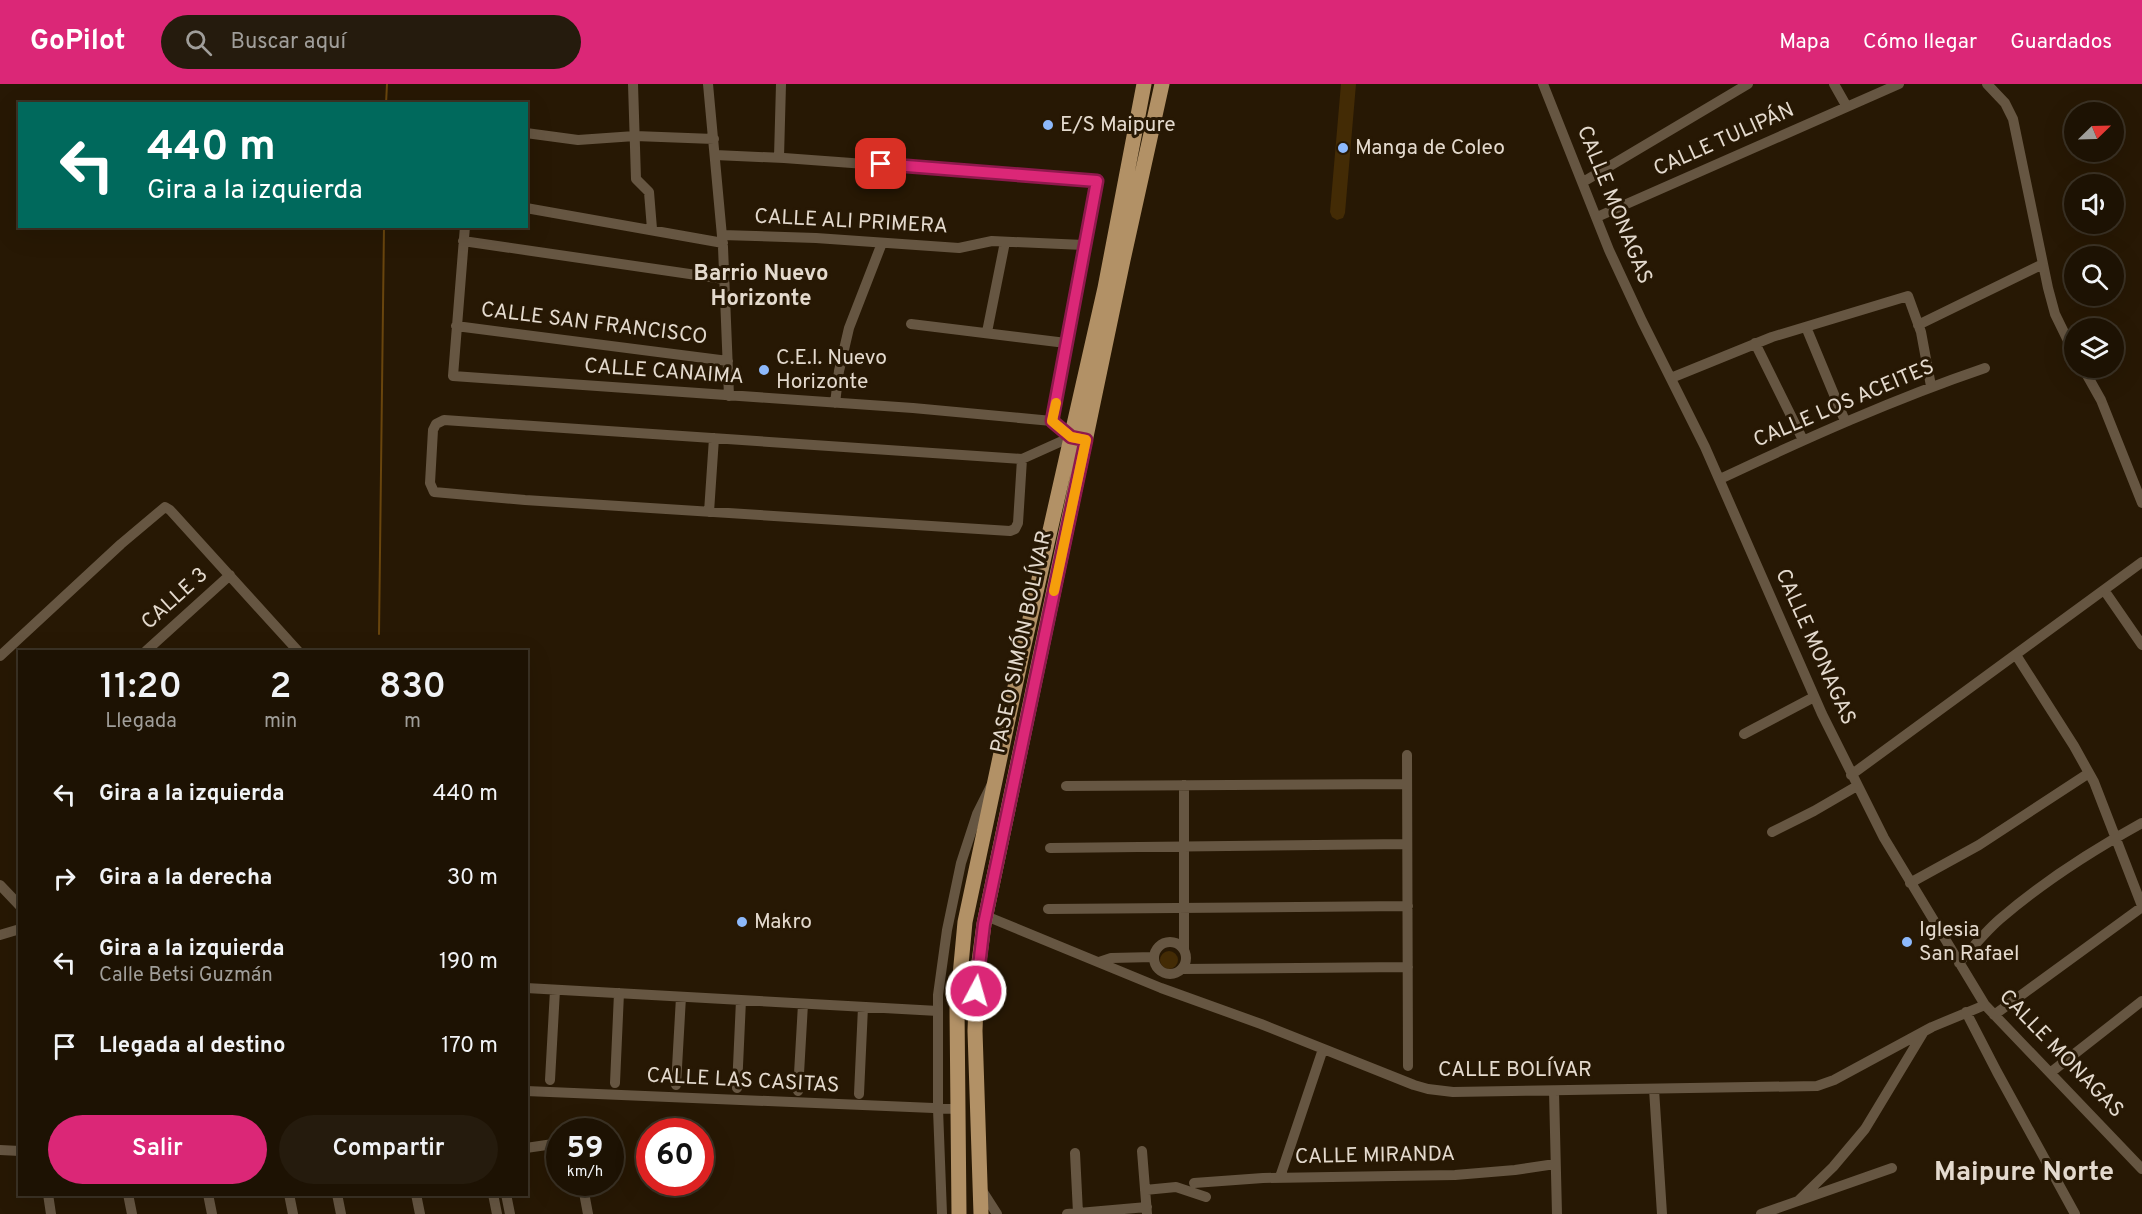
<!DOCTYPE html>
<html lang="es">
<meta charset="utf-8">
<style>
body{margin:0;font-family:Overpass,sans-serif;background:#251b0d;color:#f1f3f6;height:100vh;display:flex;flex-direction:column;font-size:22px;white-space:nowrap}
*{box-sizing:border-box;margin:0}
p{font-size:20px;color:#a09e9a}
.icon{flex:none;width:33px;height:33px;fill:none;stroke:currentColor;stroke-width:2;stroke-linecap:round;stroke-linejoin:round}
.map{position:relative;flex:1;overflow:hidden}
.side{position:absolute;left:18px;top:566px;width:510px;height:546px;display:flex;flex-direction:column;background:#1d1203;border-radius:0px;box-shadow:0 6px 24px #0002,0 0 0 2px #3b3225}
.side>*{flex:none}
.guide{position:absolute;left:18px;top:18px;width:510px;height:126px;border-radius:0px;box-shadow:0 6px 24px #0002,0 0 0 2px #3b3225;background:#00695c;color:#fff;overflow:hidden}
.needle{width:39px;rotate:67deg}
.buttons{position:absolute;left:2064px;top:18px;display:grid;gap:12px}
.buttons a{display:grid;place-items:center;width:60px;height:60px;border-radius:50%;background:#1d1203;box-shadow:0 6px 24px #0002,0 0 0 2px #3b3225;font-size:30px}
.speed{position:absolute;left:546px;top:1034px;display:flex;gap:12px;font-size:30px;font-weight:700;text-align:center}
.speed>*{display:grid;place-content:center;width:78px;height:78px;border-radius:50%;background:#1d1203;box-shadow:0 6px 24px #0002,0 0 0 2px #3b3225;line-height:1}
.speed small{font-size:15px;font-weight:400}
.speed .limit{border:9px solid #d22;background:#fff;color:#111}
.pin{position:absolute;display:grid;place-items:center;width:51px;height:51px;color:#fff;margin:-26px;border-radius:12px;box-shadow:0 3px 9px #0006}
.me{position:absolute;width:66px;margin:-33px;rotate:6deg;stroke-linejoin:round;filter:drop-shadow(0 0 4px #0008)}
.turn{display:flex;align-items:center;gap:21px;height:126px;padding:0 30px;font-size:27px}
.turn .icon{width:78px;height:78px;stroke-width:2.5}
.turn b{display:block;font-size:42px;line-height:51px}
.eta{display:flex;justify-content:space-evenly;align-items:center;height:102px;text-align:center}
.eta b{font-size:36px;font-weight:600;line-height:42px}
.cta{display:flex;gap:12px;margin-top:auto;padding:12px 30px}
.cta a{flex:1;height:69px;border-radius:36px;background:#db2777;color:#fff;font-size:24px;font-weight:600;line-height:69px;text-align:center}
.cta a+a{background:#251b0d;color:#f1f3f6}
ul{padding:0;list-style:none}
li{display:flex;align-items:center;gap:18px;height:84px;padding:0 30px}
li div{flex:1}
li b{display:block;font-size:22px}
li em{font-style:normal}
header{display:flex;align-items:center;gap:36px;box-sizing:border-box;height:84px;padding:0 30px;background:#db2777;color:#fff}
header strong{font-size:28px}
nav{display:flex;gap:33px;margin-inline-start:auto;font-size:21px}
.search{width:420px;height:54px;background:#251b0d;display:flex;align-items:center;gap:15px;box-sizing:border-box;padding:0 21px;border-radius:33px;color:#a09e9a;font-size:22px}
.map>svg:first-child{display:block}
.green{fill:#432b05}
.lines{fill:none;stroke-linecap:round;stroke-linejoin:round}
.stream{stroke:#69450d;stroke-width:2}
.street{stroke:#665642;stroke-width:10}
.primary{stroke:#b29166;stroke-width:15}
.route-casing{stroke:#8e194d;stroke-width:15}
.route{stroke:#db2777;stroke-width:10}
.slow{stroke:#f59e0b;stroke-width:10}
.poi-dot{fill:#8db9fc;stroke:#271804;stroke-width:2}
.labels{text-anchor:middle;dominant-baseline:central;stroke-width:6;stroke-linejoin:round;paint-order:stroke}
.poi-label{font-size:21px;fill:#e4dace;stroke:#271804;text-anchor:start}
.street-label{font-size:21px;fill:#e4dace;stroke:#271804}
.neighbourhood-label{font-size:22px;font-weight:bold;fill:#e4dace;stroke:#271804}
.district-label{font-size:27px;font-weight:bold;fill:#e4dace;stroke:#271804}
</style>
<header>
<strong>GoPilot</strong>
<div class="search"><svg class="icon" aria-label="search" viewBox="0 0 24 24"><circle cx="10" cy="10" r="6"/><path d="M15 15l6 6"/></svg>Buscar aquí</div>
<nav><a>Mapa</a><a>Cómo llegar</a><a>Guardados</a></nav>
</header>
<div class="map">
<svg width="2142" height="1130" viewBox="0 0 2142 1130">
<rect width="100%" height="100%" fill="#271804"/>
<!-- green -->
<path class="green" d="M1341 0H1356L1345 129 1343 134 1337 136 1332 133 1330 128Z
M1160 876a9 9 0 1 1 18 0a9 9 0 1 1-18 0Z"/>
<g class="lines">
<!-- stream -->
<path class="stream" d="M386 20 387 0
M379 550 384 142"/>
<!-- street -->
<path class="street" d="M633 0 636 95 649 108 652 145
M708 0 723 163 729 312
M1543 0 1609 166 1642 237 1705 363 1822 630 1884 754 1985 921 2142 1085
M1834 0 1847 23
M1987 0 2005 19 2013 35 2048 204 2055 230 2074 269
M526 49 578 56 635 52 714 55
M715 71 784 74 1097 97 1052 337
M779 73 781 0
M1583 98 1748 0
M526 124 723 159
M1597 133 1899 0
M465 142 453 292 913 324 1052 337 1071 353 1022 375 444 336 436 340 433 346 430 399 434 408 525 416 1010 447 1015 445 1018 439 1022 375
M722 151 816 154 959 164 992 157 1084 161
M463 157 724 195
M911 240 1066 259
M1918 241 2043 180
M456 242 728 277
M1806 243 1845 337
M987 248 1005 158
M1755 259 1803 356
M2083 284 2101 316 2142 419
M1671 294 1772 253 1908 212 1921 248 1931 302
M835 319 839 287 849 244 882 159
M1720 395C1807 354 1894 315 1985 284
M709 428 714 354
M2104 506 2142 561
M146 567 230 491
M2016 571 2074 662 2094 698 2142 822
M0 572 121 460 165 423 170 426 298 567
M1744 650 1814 613
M1407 671 1408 982
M1851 691 2142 478
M1066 702 1407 700
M1772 748 1814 727 1857 702
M1050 764 1407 760
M1910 799 1979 761 2089 689
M0 801 20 822
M1048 825 1408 822
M986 832 1161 904 1261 940 1414 1001 1428 1005 1453 1008 1817 1002 1834 996 1932 943 1985 921
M0 851 20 845
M1154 874a16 16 0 1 1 32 0a16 16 0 1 1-32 0Z
M1184 865V701
M1099 878 1111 874 1154 873
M1959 879C1972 864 1985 848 2000 835 2043 798 2093 766 2142 739
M1182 885 1408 883
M526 904 938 927
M1966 928 1997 988 2075 1130
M1994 931 2142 823
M2050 989 2142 917
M550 996 555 906
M615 999 619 909
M676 1001 681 913
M737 1004 741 916
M1654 1005 1662 1130
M526 1007 957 1025
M798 1007 803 920
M1554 1007 1557 1130
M859 1010 863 923
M526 1064 560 1059
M0 1066 20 1067
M1142 1067 1147 1130
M1075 1069 1078 1129
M1280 1093 1323 965
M582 1098 588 1130
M1194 1099 1263 1094 1455 1091 1515 1086 1555 1080
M981 1105 997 1130
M1145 1106 1176 1103 1206 1113
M48 1110 51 1130
M128 1110 132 1130
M208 1110 212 1130
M289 1110 293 1130
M337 1110 341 1130
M416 1110 420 1130
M493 1110 497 1130
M506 1110 510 1130
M1799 1116 1833 1083 1865 1045 1923 949
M942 1130 938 1025V911L947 846 961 779 977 730 991 702
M1067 1130 1147 1123
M1761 1130 1892 1084"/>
<!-- primary -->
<path class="primary" d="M959 1130 957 924 965 838 1022 570 1105 204 1144 0
M981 1130 975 947 977 893 984 840 1123 176 1162 0"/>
</g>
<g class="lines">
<defs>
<path id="route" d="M881 80 1097 97 1052 337 1071 353 1086 356 984 840 976 907"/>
</defs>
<!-- route casing -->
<use href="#route" class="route-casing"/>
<!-- route -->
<use href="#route" class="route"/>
<!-- slow -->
<path class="slow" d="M1054 507 1086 356 1071 353 1052 337 1056 319"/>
</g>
<!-- markers -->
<g class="poi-dot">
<circle cx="1048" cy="41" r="6"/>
<circle cx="1343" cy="64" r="6"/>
<circle cx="764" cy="286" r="6"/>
<circle cx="742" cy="838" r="6"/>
<circle cx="1907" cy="858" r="6"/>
</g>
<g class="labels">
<!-- poi labels -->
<g class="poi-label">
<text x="1060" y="41">E/S Maipure</text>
<text x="1355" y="64">Manga de Coleo</text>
<text x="776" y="274">C.E.I. Nuevo<tspan x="776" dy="24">Horizonte</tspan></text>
<text x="754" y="838">Makro</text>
<text x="1919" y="846">Iglesia<tspan x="1919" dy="24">San Rafael</tspan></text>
</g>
<!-- street labels -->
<g class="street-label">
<text transform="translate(1724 56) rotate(-24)">CALLE TULIPÁN</text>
<text transform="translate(1614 121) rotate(68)">CALLE MONAGAS</text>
<text transform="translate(851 138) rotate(3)">CALLE ALI PRIMERA</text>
<text transform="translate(594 240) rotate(7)">CALLE SAN FRANCISCO</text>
<text transform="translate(664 288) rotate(4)">CALLE CANAIMA</text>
<text transform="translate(1844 320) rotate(-23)">CALLE LOS ACEITES</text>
<text transform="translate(175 515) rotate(-42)">CALLE 3</text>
<text transform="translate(1022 558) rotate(-78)">PASEO SIMÓN BOLÍVAR</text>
<text transform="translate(1815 563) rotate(66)">CALLE MONAGAS</text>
<text transform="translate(2061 970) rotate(46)">CALLE MONAGAS</text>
<text x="1515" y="986">CALLE BOLÍVAR</text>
<text transform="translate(743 997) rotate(3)">CALLE LAS CASITAS</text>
<text transform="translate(1375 1072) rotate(-1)">CALLE MIRANDA</text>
</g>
<!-- neighbourhood labels -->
<g class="neighbourhood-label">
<text x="761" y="190">Barrio Nuevo<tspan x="761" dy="25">Horizonte</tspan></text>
</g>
<!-- district labels -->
<g class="district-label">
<text x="2024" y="1089">Maipure Norte</text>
</g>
</g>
</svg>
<div class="buttons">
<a><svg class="needle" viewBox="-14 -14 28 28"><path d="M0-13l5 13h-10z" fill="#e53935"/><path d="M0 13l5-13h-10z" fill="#a09e9a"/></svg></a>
<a><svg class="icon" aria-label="sound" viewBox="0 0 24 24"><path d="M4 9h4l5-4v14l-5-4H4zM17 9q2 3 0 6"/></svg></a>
<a><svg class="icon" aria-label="search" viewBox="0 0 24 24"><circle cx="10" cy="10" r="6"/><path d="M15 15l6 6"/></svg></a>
<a><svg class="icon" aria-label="layers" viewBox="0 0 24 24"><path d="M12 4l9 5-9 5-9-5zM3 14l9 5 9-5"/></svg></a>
</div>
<div class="speed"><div>59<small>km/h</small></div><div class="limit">60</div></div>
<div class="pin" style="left:881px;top:80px;background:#d93025"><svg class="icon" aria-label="arrive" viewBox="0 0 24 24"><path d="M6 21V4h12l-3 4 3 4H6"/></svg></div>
<svg class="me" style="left:976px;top:907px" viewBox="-20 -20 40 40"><circle r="17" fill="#db2777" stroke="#fff" stroke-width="3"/><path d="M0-11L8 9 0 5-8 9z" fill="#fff"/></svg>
<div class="guide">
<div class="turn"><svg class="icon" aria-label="left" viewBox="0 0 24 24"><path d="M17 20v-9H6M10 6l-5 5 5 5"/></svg><div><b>440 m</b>Gira a la izquierda</div></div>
</div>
<section class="side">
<div class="eta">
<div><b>11:20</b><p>Llegada</p></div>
<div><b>2</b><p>min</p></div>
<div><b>830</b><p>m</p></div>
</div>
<ul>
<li><svg class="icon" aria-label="left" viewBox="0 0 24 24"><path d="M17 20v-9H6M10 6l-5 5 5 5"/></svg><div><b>Gira a la izquierda</b></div><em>440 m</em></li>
<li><svg class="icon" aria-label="right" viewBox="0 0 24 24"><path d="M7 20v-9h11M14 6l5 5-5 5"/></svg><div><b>Gira a la derecha</b></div><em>30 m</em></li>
<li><svg class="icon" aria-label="left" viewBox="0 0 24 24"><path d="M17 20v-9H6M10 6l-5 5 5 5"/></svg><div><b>Gira a la izquierda</b><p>Calle Betsi Guzmán</p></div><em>190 m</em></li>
<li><svg class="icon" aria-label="arrive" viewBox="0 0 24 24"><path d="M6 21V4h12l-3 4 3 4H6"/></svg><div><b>Llegada al destino</b></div><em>170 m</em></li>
</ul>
<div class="cta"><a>Salir</a><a>Compartir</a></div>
</section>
</div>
